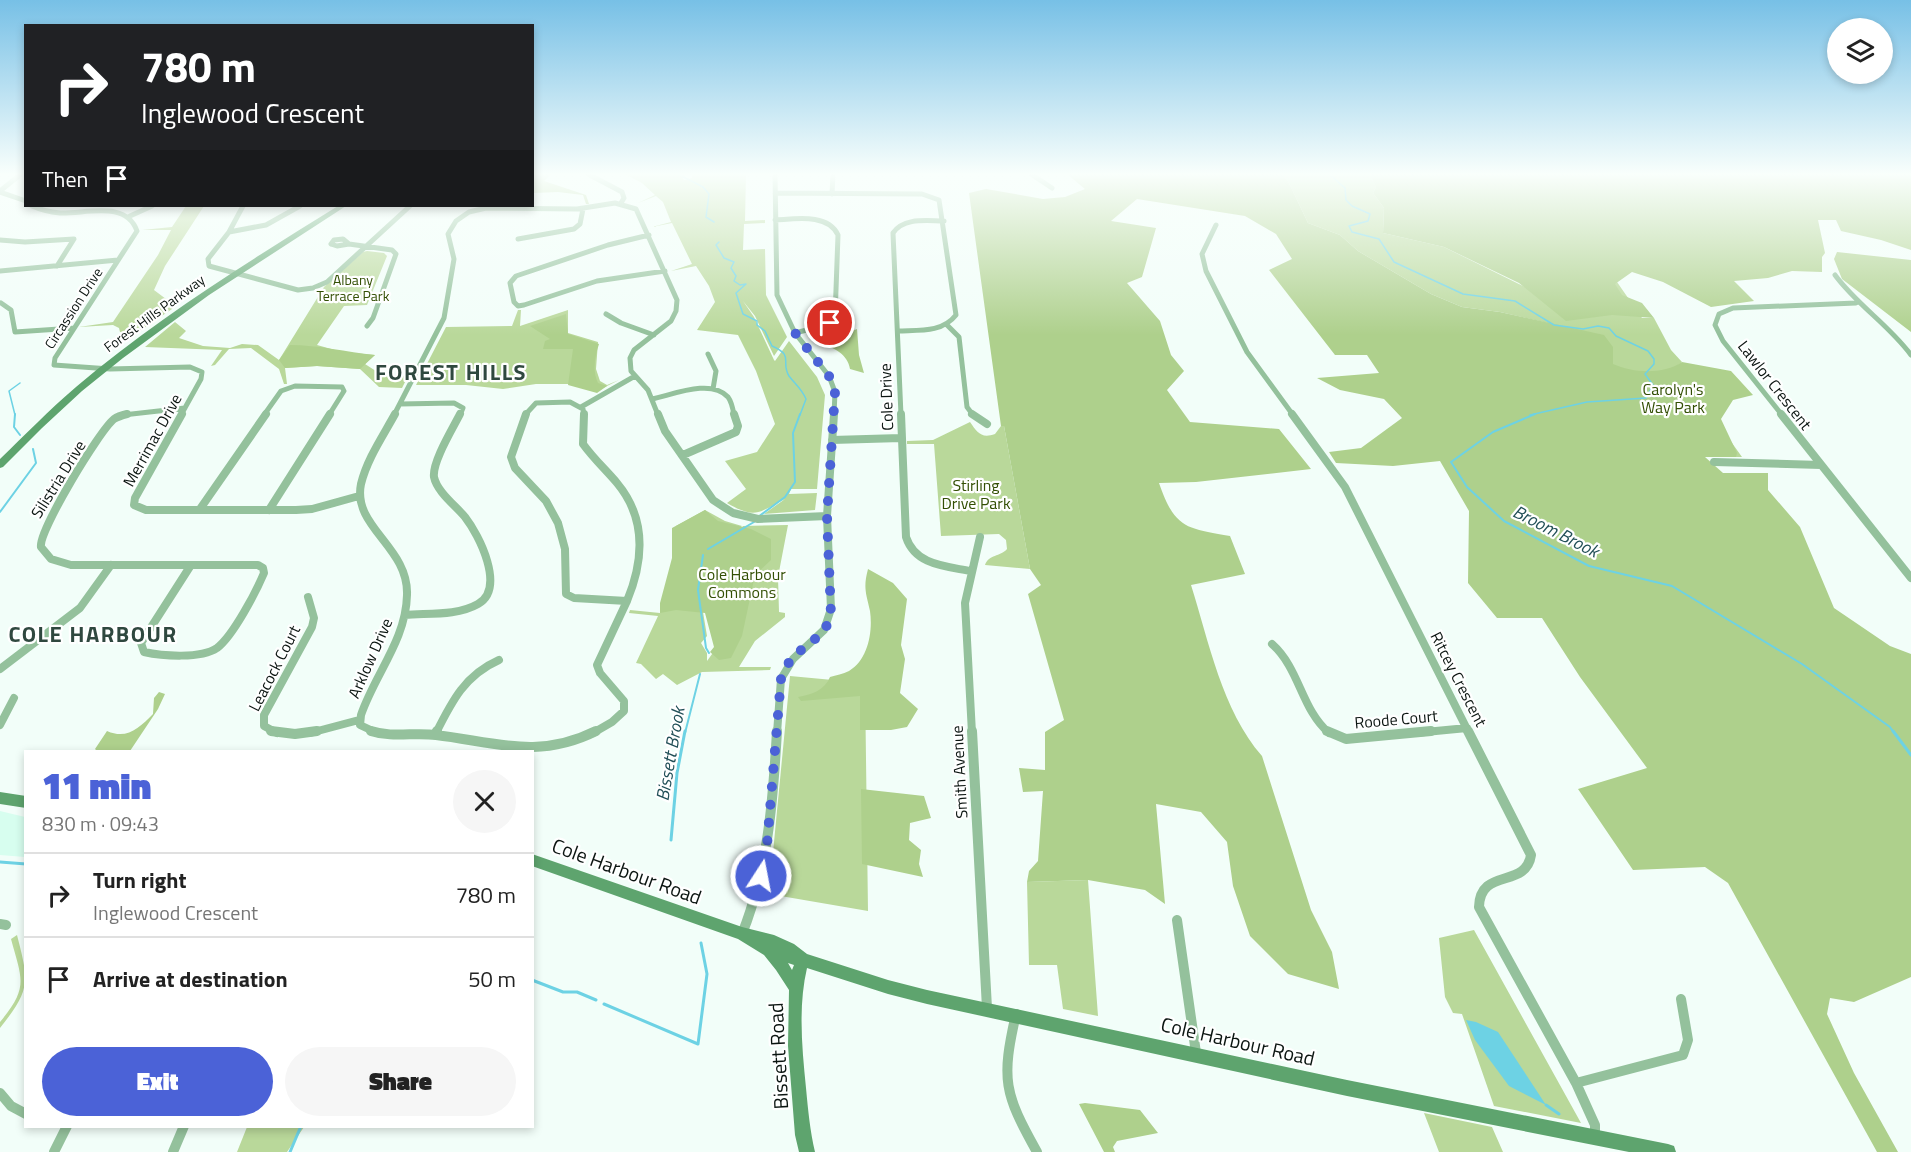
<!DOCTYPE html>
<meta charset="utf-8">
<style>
body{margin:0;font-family:"Titillium Web",sans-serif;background:#f6f6f6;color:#222;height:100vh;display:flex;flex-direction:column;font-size:22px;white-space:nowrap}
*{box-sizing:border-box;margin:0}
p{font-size:20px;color:#767676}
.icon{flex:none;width:33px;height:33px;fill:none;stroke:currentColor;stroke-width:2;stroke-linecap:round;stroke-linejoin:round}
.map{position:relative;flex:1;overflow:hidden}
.drawer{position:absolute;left:24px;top:750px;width:510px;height:378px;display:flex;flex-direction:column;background:#fff;border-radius:0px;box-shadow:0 3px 9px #0003}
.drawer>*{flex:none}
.hud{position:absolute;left:24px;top:24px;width:510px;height:183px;border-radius:0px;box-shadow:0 3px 9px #0003;background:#202124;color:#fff;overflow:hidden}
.tools{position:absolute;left:1827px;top:18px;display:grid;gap:12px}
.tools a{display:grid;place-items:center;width:66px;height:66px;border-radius:50%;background:#fff;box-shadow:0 3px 9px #0003;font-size:30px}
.pin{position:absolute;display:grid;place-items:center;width:51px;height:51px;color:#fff;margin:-26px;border:3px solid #fff;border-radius:50%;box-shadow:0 2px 6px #0007}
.me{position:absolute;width:66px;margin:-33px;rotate:11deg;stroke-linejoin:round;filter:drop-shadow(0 0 4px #0008)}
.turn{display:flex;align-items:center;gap:21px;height:126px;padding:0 18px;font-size:27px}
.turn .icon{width:78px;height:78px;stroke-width:2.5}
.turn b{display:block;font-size:42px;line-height:51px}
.then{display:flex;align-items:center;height:57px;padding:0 18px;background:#0003;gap:12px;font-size:22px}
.round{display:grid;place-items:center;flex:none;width:63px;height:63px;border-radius:32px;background:#f6f6f6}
.headline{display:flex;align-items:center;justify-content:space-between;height:102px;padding:0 18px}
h1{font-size:36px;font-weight:800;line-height:45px;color:#4b62d7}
.cta{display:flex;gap:12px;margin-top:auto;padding:12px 18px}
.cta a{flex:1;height:69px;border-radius:36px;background:#4b62d7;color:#fff;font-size:24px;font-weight:800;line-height:69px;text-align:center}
.cta a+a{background:#f6f6f6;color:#222}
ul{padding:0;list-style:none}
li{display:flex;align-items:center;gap:18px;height:84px;padding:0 18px;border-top:2px solid #e0e0e0}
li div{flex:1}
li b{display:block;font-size:22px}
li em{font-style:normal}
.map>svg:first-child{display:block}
.built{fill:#d7feef}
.green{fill:#b9d89a}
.forest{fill:#aed08c}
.water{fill:#6dd2e4}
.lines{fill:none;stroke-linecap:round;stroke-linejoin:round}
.stream-far2{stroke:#6dd2e4;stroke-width:1.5}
.stream-far1{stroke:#6dd2e4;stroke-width:2}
.stream{stroke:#6dd2e4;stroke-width:3}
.minor-far2{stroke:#94c19c;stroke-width:5}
.minor-far1{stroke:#94c19c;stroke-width:8}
.minor{stroke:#94c19c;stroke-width:10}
.secondary{fill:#5ea46e;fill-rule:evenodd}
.route{stroke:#4b62d7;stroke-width:10;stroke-dasharray:0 18}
.labels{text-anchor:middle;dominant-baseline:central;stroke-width:4.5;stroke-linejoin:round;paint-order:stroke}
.far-park-label{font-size:14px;fill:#334f04;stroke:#fff}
.far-street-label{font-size:14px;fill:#0b1511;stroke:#fff}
.street-label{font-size:16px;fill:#0b1511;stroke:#fff}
.park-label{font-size:16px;fill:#334f04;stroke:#fff}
.water-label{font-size:18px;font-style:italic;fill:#214f57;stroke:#fff}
.near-street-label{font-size:20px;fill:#0b1511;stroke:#fff}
.district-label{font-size:22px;font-weight:bold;letter-spacing:1.5px;fill:#2f483f;stroke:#fff}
</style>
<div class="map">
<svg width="1911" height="1152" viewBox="0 0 1911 1152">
<rect width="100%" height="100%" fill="#f2fef9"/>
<!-- built -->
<path class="built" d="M0 811 25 817V857L0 855Z"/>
<!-- green -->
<path class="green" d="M625 174H680L686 176 682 179 685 180 692 178V175L686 174H749H746L745 221 765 220V223L744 224 743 250 765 249 766 295 787 337 774 356 755 316 743 301 754 317 774 360 775 361 789 341 817 377 825 395 817 489H791L789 494 817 493 815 510 764 514 785 499C759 512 756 520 727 503L746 489 725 461 757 452 775 424 756 371 738 335 697 330 715 302 709 286 696 266 671 271 692 264 672 223 652 227 671 222 663 202 656 196 638 203 655 195 642 183Z
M1282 174H1369L1376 187 1373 193 1384 208 1383 233 1444 247 1529 289 1617 282 1642 318H1654L1671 350 1682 362 1677 366 1742 457H1701L1569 328 1500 312 1462 307 1431 294 1358 251 1340 235 1308 223 1288 181Z
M186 206H204L165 266 154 290 174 305 172 309 137 333 120 332 119 328 113 325 79 327 113 322 158 255 171 230H142L172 227Z
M367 251 384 253 387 256 367 305 344 306 317 345 342 352 375 355 365 364 382 375 408 376 402 388 379 387 360 369 317 366 285 368 287 384H284L279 369 251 348 229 349 215 365 211 366 222 350 145 347 175 322 186 331 179 338 203 346 230 348 242 344 258 345 279 360 324 287 363 252Z
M518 310H521L520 326 568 310V333L598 342 596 369 600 381 607 385 619 380 599 390 574 384H536L503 389 466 385H416L446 327 512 326Z
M970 422C977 432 981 439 995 434L1001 426H1004L1030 569 985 565C989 554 1000 557 1007 549L1006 540 999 534 941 536 934 444H907V441L933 440Z
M705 510 725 521 742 526 738 529 702 606 707 636 701 643 707 653V661L715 650 737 533 743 526 788 525 778 577 779 612 785 613V617L755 641 739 667H771L770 670 702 672 677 685 663 674 656 679 641 664 636 663 658 616 629 613 630 610 660 613 670 584 676 526Z
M790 676 865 683 868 911 769 894Z
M1088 880 1098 1016 1063 1009 1057 965H1029L1027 882Z
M1474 930 1581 1123 1494 1106 1462 1014 1453 1013 1445 997 1439 938Z
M17 935C29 982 31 989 0 1028V1022C29 987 22 980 11 939Z
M1424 1113 1492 1127 1503 1152H1439Z
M247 1127V1126L304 1127 287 1152H237Z"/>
<!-- forest -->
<path class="forest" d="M532 174H551L544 181 586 195 589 204H586L583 195 558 192 533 193Z
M1067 174H1282L1288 181 1308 223 1340 235 1358 251 1431 294 1462 307 1500 312 1604 335 1613 347V364C1633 373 1663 375 1682 362L1731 371 1753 395 1733 400 1721 419 1737 453 1736 457H1705L1723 473H1768V490L1800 527 1834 608 1890 646 1911 654V977L1854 1002 1830 998 1827 1014 1854 1073 1898 1152H1877L1728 883 1705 867 1633 870 1578 789 1647 768 1580 677 1542 618H1497L1468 583 1469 511 1440 461 1393 466 1336 463 1329 452 1361 448 1402 418 1384 399 1340 390 1317 378 1379 373 1367 355H1335L1269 270 1292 259 1276 234 1245 216 1137 199 1111 221 1156 228 1142 277 1127 283 1160 321 1171 355 1184 371 1167 390 1190 422 1279 429 1311 469 1196 482 1159 483C1175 529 1186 528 1230 536L1245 574 1191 585C1209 642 1222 710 1262 756L1311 910 1332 952 1339 989 1288 974 1250 936 1233 886 1227 842 1201 812 1156 804 1165 904 1145 890 1088 880 1027 882 1029 871 1038 861 1043 791 1023 792 1019 768 1045 770V732L1064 720 1028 594 1041 585 1030 569 1004 426H1001L969 193 986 189 1043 199 1065 197 1085 189Z
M1369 174H1911V250L1881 240 1841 231 1836 220H1818L1825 253 1822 257V272L1792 271 1768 278 1734 281 1754 301 1711 307 1663 282 1632 272 1615 284 1622 295 1642 303 1654 318 1612 315 1566 321 1519 283 1444 247 1383 233 1384 208 1373 193 1376 187Z
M1837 252 1911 260V332L1842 279 1834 259Z
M566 314 568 334 599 344C595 356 592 371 598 383L607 386 597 393 568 385 573 349H543L545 341 550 339 530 326Z
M857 329 859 355 864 373 850 369C848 354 833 347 820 344Z
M290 345C319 345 346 352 375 355L360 369 317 366 285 368 279 360Z
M705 510 718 521 751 529 771 539V560L755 575 742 636 731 658 719 660 710 652 714 647 705 613 676 610 660 613V603L672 558V528Z
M868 569 893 583 907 599 901 645 905 659 900 693 918 709 907 727 891 730H860V696L801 701 798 697C811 695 825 690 830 677 836 675 843 674 849 671 868 660 873 632 870 611 866 593 863 588 868 569Z
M159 692 165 694 158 709 130 751H97L95 749 107 731C127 740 139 728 153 714L154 698Z
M861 789 924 796 931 818 910 823 909 840 921 850 919 864 923 877 862 864Z
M1085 1103 1140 1110 1158 1133 1117 1141 1113 1147 1115 1152H1104L1079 1104Z"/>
<!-- water -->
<path class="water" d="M1466 1020 1476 1022 1498 1032 1546 1105 1509 1086 1475 1040Z"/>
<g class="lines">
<!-- stream-far2 -->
<path class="stream-far2" d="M678 174 703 187 709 194 706 217 714 222
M1329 174 1345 188 1346 200 1352 206 1370 214 1368 221 1349 226 1352 232 1379 239 1394 262 1463 294 1515 301 1554 325 1583 329 1598 326 1609 328 1616 336 1648 351 1654 359V364L1645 374 1653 385 1646 398 1587 402 1530 415
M719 242 716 245 724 258 734 262 731 268 736 276 734 281 740 285 746 284 736 293 743 314 757 321V325L765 331 772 346C795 356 780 361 789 376 795 384 802 389 806 399L800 415
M15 415 9 391 20 383"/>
<!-- stream-far1 -->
<path class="stream-far1" d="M15 414 14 427 20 435
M1535 414 1493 432 1451 462 1467 487 1504 521 1589 566 1672 586 1802 664 1890 727 1894 733
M0 512 36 463 33 449
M758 517 785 497 795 482 793 433 800 414
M708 549 754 522
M703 555 698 590 706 648 709 653
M685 733 700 674"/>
<!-- stream -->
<path class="stream" d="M1893 731 1911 755
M671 840 677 773 685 731
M0 862 26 864
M532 980 563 992H577L596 1000
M604 1004 698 1044 707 974 701 943
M1546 1105 1559 1114
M290 1152 301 1126"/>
<!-- minor-far2 -->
<path class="minor-far2" d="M588 174 622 192 624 198 621 203
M775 174 777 295 795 333 829 376 835 392 834 415
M1031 174 1052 188
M0 191 21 174
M0 192 26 201
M775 193 922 194 939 200 956 315C942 333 919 330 898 331
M832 194 833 174
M32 206C41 210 50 212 60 213 86 214 126 200 137 231L55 358 54 365 110 369 190 367 202 372 201 379 181 415
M243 206 229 232 208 259 209 266 298 290 313 288 327 282 410 206
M130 216 152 206
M775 220C795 219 828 213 838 235L835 317 826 325 795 333
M1216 225 1202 254 1206 271 1247 352 1293 415
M229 232 266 225 300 206
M649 235 608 245 516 276 510 283 514 302 518 306 524 305 597 281 665 271
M518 239 574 229 580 224 583 209
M0 240 25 242 74 239 57 266
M331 244 334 240 343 239 349 244 392 250 396 254 373 318 367 326
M331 244 337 246 349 244
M0 271 118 260
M1835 275C1857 305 1889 325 1911 355
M1 303 11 310 15 332 74 328
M606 314 621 323 654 335
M947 325 959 337 967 407 973 415
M708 354 716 371 713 389
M652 399C672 395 711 378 728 397 731 401 733 409 734 415
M400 404 454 403 463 408 460 415
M581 407 635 376
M123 415 185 408
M264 415 281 391 295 386 342 387 344 391 329 415
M394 415 444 318 454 259 448 234 456 221 469 212 486 208 577 209 615 203 636 209 677 300 676 311 671 321 634 350 630 358 631 371 648 390 658 415
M525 415 536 403 570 402 583 409 584 415
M901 415 893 233C904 217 927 221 944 221
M1782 415 1723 341 1715 325 1719 314 1733 308 1856 303"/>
<!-- minor-far1 -->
<path class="minor-far1" d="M127 414C123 415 117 417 114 419 99 431 38 532 41 547L51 559 71 565H191
M182 414 135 498 134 505 146 510H296L312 509 359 496
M526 414 511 457 515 468 546 501 558 523 565 549 566 594 574 598 627 601
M584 414 583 444C593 458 606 470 617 483 647 519 644 560 627 601
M658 414 665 431 713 500 733 513 758 519 827 516
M901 414 906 537C915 565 945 566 970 571
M972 414 987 424
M1292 414 1345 487 1469 733
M1781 414 1911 578
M832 440 901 438
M683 455 736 432 738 426 734 414
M1714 462 1821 465
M200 509 266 414
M269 510 330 414
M191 565H258L263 568 264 573C256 592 233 636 217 648 201 659 162 656 144 652L141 643Z
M405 615C428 613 457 616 478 604 506 588 479 535 465 517 456 506 437 492 434 477 432 462 453 428 460 414
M1272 644C1300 669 1301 709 1329 733
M0 669 80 608 111 565
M0 725 14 698
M277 733 264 726V715L312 627 314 618 308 597
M310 733 359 720
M377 733 360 725 361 715C375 674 406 640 407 595 409 547 352 527 361 484 367 459 383 436 395 414
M436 733C452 701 465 675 499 660
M593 733 612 722 624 711V701L600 673 597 665 627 601
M777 733 781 679 793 659 824 630 831 609 827 516 834 414
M972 733 965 603 980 537
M1415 733 1467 728"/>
<!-- minor -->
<path class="minor" d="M271 731 295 734 317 731
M371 731C392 738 415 732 436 735 495 742 538 760 596 731
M972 731 987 1008
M1327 731 1346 739 1431 731
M1468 731 1531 855C1526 889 1480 867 1479 907L1576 1083 1595 1125V1136
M435 735 437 731
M1177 920 1196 1053
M0 924 6 925
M742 934C768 869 773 801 777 731
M1016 1014C1001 1080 1004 1093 1037 1152
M1576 1083 1683 1055 1688 1040 1681 999
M0 1093 11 1106 26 1114
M54 1152 67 1126
M173 1152 184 1126"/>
<!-- secondary -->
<path class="secondary" d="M338 206H346L209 295 123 358 82 391 42 428 3 467 0 468V459C25 435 49 410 76 387 157 318 248 262 338 206Z
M0 792 26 796V808L0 804Z
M532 854 742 927 774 935 794 944 807 954 888 980 927 990 1347 1080 1668 1144 1674 1146 1676 1152H1629L1347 1096 927 1004 888 994 807 968C798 1007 802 1048 806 1088 808 1109 810 1131 815 1152H799L795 1135 788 1046 789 990 776 970 764 955 738 939 532 866ZM788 963 794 965 792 970Z"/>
</g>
<!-- sky -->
<linearGradient id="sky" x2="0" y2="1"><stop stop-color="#77c0e6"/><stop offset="0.52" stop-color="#f9fffc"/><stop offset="1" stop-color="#f9fffc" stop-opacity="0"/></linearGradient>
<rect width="1911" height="335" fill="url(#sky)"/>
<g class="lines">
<!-- route -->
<path class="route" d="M761 876 767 845 781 679 791 658 824 632 831 615 827 516 835 392 829 376 795 333 830 323"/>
</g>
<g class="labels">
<!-- far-park labels -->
<g class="far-park-label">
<text x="353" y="279">Albany<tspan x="353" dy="16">Terrace Park</tspan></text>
</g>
<!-- far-street labels -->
<g class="far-street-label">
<text transform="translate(73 308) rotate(-57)">Circassion Drive</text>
<text transform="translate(154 313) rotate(-36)">Forest Hills Parkway</text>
</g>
<!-- street labels -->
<g class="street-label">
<text transform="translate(1775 385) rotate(52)">Lawlor Crescent</text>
<text transform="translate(886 397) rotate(-92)">Cole Drive</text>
<text transform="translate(152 440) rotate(-61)">Merrimac Drive</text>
<text transform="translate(58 479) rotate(-58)">Silistria Drive</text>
<text transform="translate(370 658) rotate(-66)">Arklow Drive</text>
<text transform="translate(274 668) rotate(-63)">Leacock Court</text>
<text transform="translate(1459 679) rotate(63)">Ritcey Crescent</text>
<text transform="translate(1396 719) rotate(-5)">Roode Court</text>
<text transform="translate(959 772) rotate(-93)">Smith Avenue</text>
</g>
<!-- park labels -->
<g class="park-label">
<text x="1673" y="389">Carolyn's<tspan x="1673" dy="18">Way Park</tspan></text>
<text x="976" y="485">Stirling<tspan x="976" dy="18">Drive Park</tspan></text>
<text x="742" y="574">Cole Harbour<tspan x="742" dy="18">Commons</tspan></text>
</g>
<!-- water labels -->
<g class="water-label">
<text transform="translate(1556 531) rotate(27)">Broom Brook</text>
<text transform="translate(670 754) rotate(-80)">Bissett Brook</text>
</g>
<!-- near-street labels -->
<g class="near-street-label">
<text transform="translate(627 871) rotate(20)">Cole Harbour Road</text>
<text transform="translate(1238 1041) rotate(13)">Cole Harbour Road</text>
<text transform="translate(778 1056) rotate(-93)">Bissett Road</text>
</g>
<!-- district labels -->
<g class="district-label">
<text x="451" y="372">FOREST HILLS</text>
<text x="93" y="634">COLE HARBOUR</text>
</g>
</g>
</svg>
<div class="tools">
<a><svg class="icon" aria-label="layers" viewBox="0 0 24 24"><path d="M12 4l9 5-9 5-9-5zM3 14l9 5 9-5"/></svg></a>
</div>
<div class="pin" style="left:830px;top:323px;background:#d93025"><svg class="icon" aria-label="arrive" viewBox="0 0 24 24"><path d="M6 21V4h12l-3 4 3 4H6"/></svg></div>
<svg class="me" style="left:761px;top:876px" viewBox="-20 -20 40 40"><circle r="17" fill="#4b62d7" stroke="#fff" stroke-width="3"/><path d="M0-11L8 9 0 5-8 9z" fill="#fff"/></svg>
<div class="hud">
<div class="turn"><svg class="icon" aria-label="right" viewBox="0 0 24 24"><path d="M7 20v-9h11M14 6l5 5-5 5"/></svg><div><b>780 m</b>Inglewood Crescent</div></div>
<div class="then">Then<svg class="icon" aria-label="arrive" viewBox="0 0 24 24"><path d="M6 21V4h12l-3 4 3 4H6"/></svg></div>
</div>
<section class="drawer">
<div class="headline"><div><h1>11 min</h1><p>830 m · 09:43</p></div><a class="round"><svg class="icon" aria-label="close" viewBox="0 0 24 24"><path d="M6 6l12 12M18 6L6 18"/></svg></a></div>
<ul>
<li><svg class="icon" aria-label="right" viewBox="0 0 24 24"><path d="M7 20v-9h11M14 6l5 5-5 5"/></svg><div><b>Turn right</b><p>Inglewood Crescent</p></div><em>780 m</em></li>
<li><svg class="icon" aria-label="arrive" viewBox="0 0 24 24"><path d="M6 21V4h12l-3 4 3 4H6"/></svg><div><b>Arrive at destination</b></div><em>50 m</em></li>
</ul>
<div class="cta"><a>Exit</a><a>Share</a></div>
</section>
</div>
